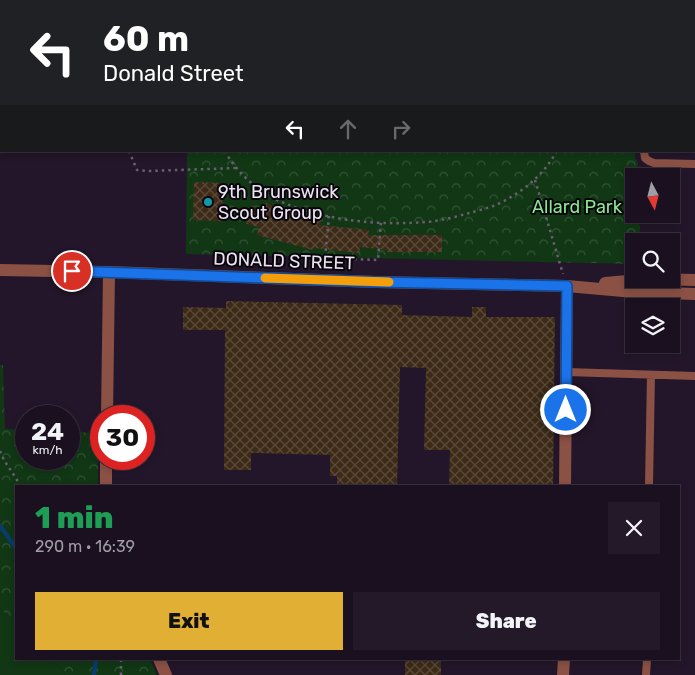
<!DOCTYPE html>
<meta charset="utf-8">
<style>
body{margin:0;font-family:Rubik,sans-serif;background:#231929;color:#f1f3f6;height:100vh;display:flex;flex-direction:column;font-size:19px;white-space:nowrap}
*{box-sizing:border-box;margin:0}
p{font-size:16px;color:#9f9da5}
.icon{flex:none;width:28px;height:28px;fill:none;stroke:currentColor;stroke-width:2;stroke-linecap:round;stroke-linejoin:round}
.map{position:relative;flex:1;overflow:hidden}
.drawer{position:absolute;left:15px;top:485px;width:665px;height:175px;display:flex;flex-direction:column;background:#1a1020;border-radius:0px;box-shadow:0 2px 8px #0003,0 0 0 1px #38303e}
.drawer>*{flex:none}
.guide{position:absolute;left:0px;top:0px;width:695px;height:152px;box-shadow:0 2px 8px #0003,0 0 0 1px #38303e;background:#202124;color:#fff;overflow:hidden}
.needle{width:32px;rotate:173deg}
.fabs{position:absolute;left:625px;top:168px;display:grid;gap:10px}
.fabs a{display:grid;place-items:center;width:55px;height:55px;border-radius:0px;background:#1a1020;box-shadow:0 2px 8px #0003,0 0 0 1px #38303e;font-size:25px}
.speed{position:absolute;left:15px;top:405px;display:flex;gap:10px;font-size:25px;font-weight:700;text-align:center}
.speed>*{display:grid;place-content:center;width:65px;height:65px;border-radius:50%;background:#1a1020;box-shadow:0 2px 8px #0003,0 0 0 1px #38303e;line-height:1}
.speed small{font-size:12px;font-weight:400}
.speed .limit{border:8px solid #d22;background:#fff;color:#111}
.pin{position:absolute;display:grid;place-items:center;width:42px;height:42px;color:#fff;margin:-21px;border:2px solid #fff;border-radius:50%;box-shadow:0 1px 5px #0007}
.me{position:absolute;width:55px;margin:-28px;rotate:0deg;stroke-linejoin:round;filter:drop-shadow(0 0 4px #0008)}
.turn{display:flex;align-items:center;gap:18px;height:105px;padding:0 20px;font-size:22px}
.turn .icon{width:65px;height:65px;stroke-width:2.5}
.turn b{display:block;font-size:35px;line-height:42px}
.lanes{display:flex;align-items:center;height:48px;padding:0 20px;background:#0003;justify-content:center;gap:25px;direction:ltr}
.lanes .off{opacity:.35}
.round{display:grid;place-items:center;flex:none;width:52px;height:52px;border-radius:0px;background:#231929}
.summary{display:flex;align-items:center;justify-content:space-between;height:85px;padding:0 20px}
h1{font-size:30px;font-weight:800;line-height:38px;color:#1e9e55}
.cta{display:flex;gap:10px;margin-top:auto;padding:10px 20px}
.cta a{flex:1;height:58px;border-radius:0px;background:#e1af34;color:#111;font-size:20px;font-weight:800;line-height:58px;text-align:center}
.cta a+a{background:#231929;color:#f1f3f6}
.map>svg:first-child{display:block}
.grass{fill:#113715}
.park{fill:url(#park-crowns)}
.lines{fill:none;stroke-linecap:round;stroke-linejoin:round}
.stream{stroke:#093b6b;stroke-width:4.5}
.building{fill:url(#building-cross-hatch)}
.path{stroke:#6a5f71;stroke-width:2.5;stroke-dasharray:2.5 4;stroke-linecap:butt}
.lane{stroke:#8b5144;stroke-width:8}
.street{stroke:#8b5144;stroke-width:12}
.route-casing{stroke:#114b97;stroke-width:12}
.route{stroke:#1a73e8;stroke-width:9}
.slow{stroke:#f59e0b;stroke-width:9}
.culture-dot{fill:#0f9aa8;stroke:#09050c;stroke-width:2}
.labels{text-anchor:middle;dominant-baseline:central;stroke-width:4;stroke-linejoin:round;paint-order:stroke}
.poi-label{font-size:18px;fill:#ece3f1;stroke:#09050c;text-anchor:start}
.park-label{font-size:18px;fill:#89e890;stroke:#09050c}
.street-label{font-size:18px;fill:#ece3f1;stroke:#09050c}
</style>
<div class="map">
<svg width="695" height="675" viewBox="0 0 695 675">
<defs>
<pattern id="park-crowns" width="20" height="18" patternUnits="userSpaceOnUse" patternTransform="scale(1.25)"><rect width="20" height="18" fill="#113715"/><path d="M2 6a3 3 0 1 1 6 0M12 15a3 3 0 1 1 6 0" fill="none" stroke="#345438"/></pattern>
<pattern id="building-cross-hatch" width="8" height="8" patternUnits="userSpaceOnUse" patternTransform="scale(1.25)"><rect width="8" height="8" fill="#3d2b17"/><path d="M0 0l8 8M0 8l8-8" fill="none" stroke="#594a39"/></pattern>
</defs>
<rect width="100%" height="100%" fill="#23162a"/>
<!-- grass -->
<path class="grass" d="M0 608 16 625V659H50L64 672 65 675H0Z"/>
<!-- park -->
<path class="park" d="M189 0H641V1H189Z
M187 151H635V158L638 163 637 176H634V214H636V220L640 226V241H634V264L186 254Z
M0 365H3L5 429 26 430V459H69V432L98 433V486H16V625L0 608Z
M50 659H150L157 675H65L64 672Z"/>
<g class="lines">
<!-- stream -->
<path class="stream" d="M0 526 16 548
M94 675 96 659"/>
</g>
<!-- building -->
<path class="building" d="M194 182 223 183 222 221 193 220Z
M266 203 322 218 320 225 369 230 368 235H442V252H387V250L360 247 359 253 314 248 313 250 257 235 259 227 246 224 251 206 264 209Z
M226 301 402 305V315L472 317V307H486V317H555L553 486H449L450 450H424L426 368 400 367 397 486H337V476H330V455L251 453V470H224L225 330H183V307L226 308Z
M405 659H441V675H405Z"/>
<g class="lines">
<!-- path -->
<path class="path" d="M539 0 540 1
M238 1 239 0
M129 151 137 170 148 171 237 168
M225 151C234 169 258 192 277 200 322 220 376 226 425 222 442 221 458 216 473 212 483 209 493 207 502 202 525 190 544 174 557 151
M535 180 563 274
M329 216 325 258 378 260 381 222
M0 451 4 460 21 486
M121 675V659"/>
<!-- lane -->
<path class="lane" d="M0 35H1
M644 151 645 158 649 161 654 163 695 164
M566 372 695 376
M649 486 651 375
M646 675 647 659"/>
<!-- street -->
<path class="street" d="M140 0V1
M694 51H695
M0 102H1
M0 270 109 272 376 282 567 286 634 292 695 294
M605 283 650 279 695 280
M107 416 109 272
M106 486V459
M565 486 567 286
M159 659 166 675
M563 675 564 659"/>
</g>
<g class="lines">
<defs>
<path id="route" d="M72 271 376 282 567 286 566 410"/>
</defs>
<!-- route casing -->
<use href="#route" class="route-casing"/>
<!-- route -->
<use href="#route" class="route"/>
<!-- slow -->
<path class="slow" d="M265 278 389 282"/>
</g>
<!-- markers -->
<circle class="culture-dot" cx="208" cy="202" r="5"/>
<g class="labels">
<!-- poi labels -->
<g class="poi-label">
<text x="218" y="192">9th Brunswick<tspan x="218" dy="21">Scout Group</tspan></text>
</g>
<!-- park labels -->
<g class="park-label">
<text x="577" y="207">Allard Park</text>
</g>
<!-- street labels -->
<g class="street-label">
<text transform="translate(284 261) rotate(2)">DONALD STREET</text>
</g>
</g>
</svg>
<div class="fabs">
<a><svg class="needle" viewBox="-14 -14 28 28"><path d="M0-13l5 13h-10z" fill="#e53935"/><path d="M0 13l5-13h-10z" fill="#9f9da5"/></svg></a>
<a><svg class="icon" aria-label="search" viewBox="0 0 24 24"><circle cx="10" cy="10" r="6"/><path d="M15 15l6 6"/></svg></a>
<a><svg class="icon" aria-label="layers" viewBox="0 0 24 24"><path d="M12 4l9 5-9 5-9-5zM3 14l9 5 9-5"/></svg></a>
</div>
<div class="speed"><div>24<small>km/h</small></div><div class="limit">30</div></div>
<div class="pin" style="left:72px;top:271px;background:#d93025"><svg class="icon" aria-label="arrive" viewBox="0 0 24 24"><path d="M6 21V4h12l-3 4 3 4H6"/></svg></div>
<svg class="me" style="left:566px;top:410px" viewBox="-20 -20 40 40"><circle r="17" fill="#1a73e8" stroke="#fff" stroke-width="3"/><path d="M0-11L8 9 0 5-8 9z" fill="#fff"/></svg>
<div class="guide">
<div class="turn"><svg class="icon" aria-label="left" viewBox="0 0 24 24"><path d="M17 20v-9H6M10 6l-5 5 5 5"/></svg><div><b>60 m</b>Donald Street</div></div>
<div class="lanes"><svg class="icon" aria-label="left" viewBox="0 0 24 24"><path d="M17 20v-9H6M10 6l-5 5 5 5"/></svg><svg class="icon off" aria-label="ahead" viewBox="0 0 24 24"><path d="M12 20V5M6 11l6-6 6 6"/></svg><svg class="icon off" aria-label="right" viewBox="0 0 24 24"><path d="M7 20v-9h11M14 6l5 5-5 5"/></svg></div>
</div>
<section class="drawer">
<div class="summary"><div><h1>1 min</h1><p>290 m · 16:39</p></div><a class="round"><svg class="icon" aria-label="close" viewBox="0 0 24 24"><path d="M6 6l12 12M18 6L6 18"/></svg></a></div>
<div class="cta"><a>Exit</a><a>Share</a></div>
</section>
</div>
